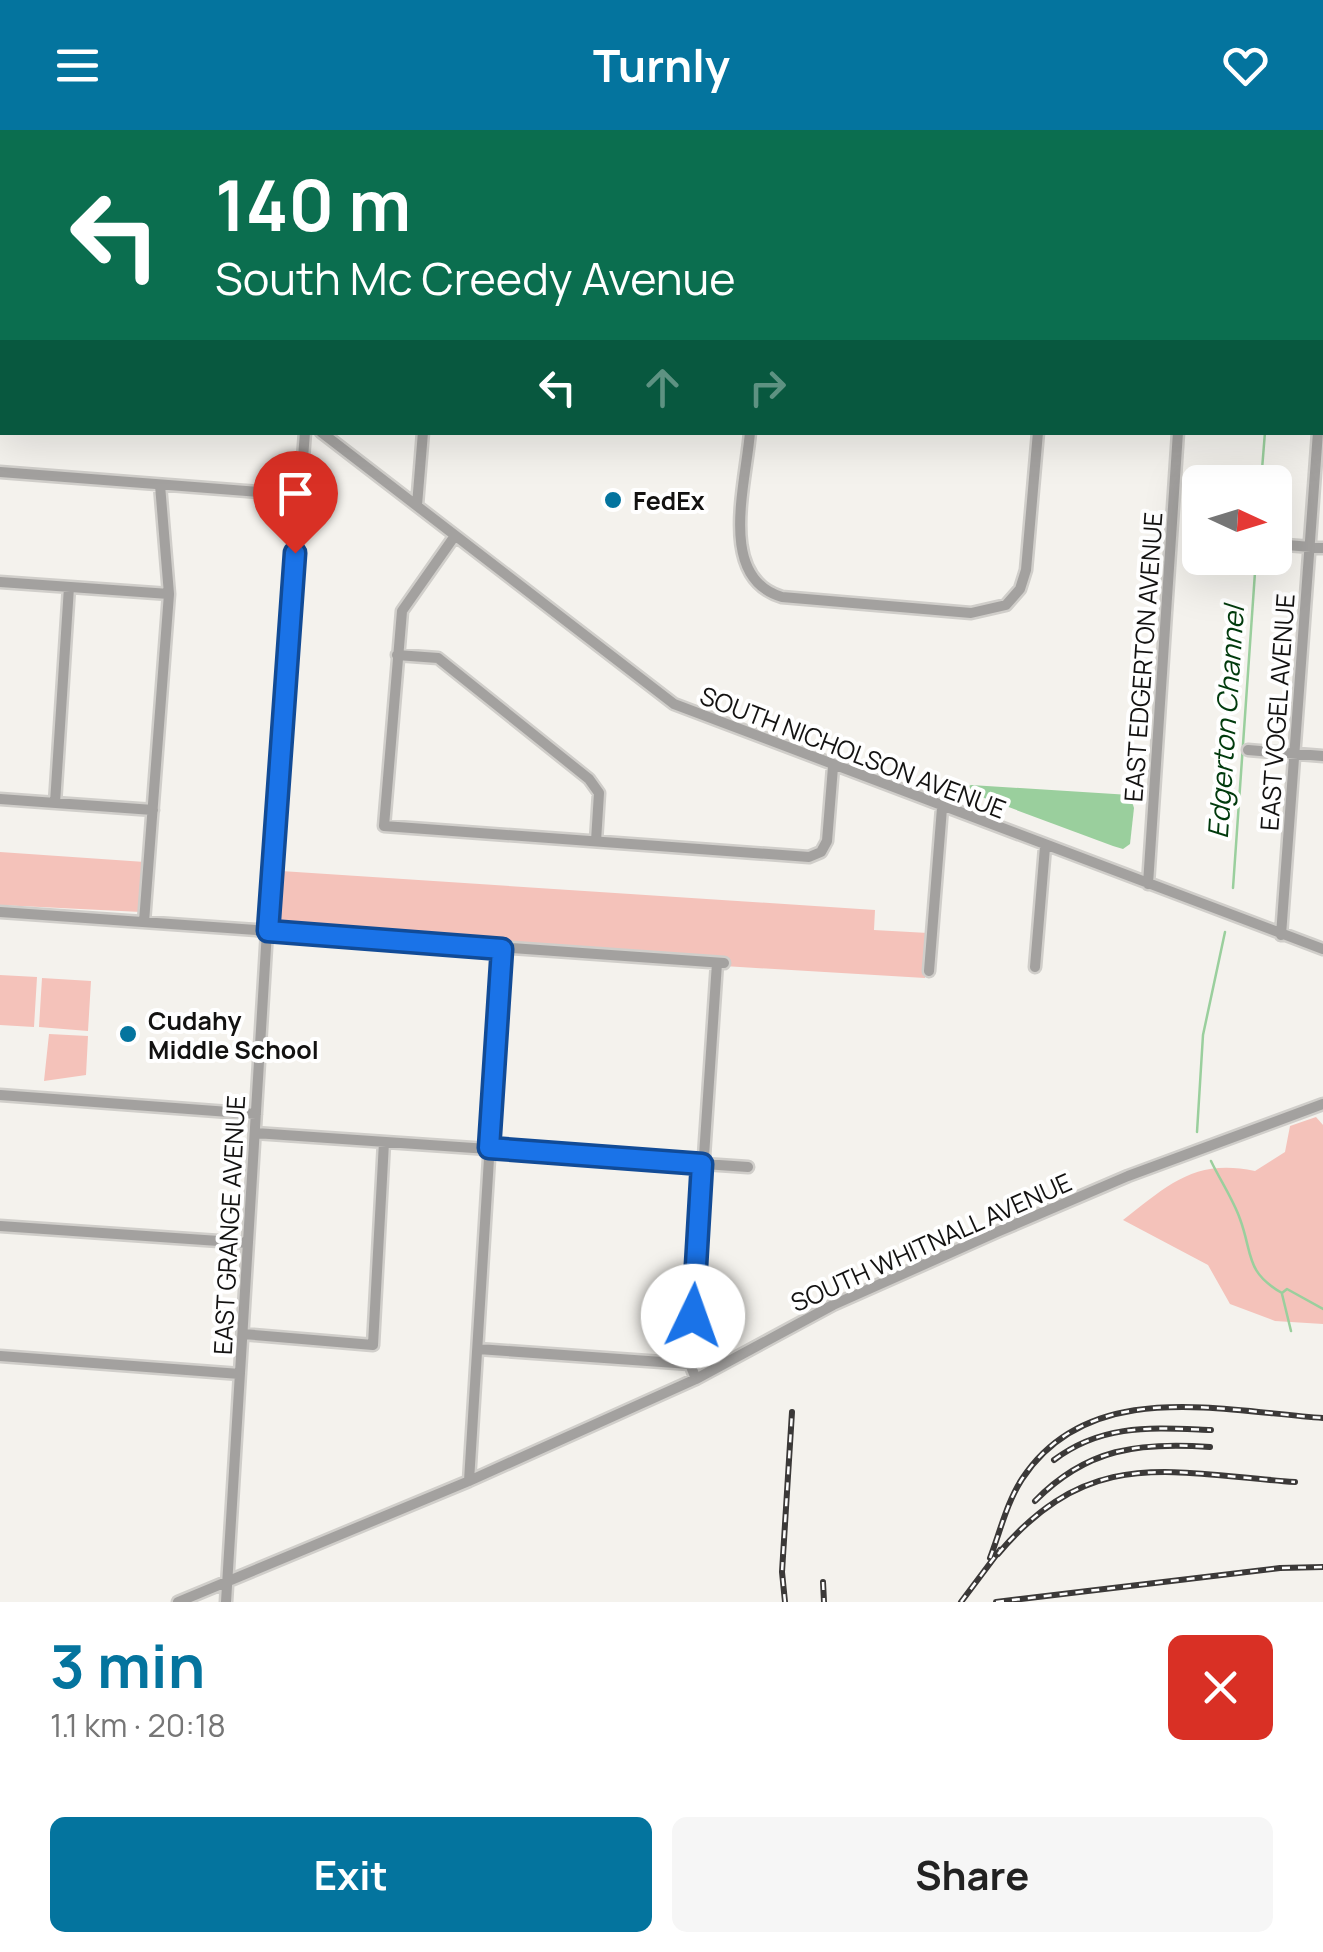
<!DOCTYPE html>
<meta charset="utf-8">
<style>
body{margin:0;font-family:Manrope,sans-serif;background:#f6f6f6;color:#222;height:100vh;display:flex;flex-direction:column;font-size:38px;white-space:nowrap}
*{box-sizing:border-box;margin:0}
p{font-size:32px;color:#767676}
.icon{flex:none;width:55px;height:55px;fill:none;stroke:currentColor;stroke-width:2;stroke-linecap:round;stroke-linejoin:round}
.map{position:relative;height:1472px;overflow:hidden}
.details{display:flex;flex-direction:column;background:#fff;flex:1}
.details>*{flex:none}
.hud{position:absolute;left:0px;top:0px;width:1325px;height:305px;box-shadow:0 10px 40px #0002;background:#0b6e4f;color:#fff;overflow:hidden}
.needle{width:65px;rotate:94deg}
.buttons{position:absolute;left:1182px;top:335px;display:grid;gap:20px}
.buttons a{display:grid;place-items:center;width:110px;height:110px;border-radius:15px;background:#fff;box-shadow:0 10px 40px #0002;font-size:50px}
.pin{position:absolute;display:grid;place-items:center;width:85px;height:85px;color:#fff;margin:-102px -42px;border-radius:50% 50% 50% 0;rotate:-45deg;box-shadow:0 0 10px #0007}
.pin .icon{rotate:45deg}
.me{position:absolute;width:110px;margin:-55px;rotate:3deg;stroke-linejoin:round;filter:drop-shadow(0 0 8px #0008)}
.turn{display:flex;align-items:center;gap:35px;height:210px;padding:0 50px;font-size:45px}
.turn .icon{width:130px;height:130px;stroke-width:2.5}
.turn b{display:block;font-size:70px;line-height:85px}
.lanes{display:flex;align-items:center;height:95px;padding:0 50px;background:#0003;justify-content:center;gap:50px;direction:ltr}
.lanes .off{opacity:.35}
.round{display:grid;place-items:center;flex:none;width:105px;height:105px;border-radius:15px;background:#f6f6f6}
.overview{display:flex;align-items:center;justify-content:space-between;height:170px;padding:0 50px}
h1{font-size:60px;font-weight:700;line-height:75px;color:#04749e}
.button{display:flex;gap:20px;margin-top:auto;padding:20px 50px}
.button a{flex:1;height:115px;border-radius:15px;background:#04749e;color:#fff;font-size:40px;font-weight:700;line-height:115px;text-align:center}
.button a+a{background:#f6f6f6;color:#222}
header{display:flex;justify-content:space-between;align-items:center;height:130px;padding:0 50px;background:#04749e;color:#fff;font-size:45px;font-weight:700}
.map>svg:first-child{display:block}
.green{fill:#f4c2ba}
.water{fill:#9acf9d}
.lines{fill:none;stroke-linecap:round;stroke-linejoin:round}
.stream{stroke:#9acf9d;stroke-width:2.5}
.minor-casing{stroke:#d0ceca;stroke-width:15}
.major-casing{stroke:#d0ceca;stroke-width:18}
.minor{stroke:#a3a19f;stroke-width:10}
.major{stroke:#625f5c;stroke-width:12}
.rail-casing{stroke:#3b3938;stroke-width:6}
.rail{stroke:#fff;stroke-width:2.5;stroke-dasharray:8;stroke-linecap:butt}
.route-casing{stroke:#114b97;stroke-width:25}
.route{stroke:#1a73e8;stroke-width:18}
.poi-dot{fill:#04749e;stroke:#fff;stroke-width:4}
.labels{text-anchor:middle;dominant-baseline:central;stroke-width:8;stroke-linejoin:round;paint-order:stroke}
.poi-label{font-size:25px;font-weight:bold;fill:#131211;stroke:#fff;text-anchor:start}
.street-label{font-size:25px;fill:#131211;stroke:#fff}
.water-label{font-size:28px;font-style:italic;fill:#003a0c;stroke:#fff}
</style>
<header><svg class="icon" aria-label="menu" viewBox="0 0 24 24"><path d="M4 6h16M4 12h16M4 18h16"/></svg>Turnly<svg class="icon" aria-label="heart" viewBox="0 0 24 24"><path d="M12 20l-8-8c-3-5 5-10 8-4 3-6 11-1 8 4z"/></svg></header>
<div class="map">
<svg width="1323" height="1472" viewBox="0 0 1323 1472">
<rect width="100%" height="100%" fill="#f4f2ed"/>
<!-- green -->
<path class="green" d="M0 722 145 732 141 782 0 775Z
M281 741 875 780 874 800 928 803 925 848 724 836V828L280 796Z
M0 845 37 847 34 897 0 895Z
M42 848 91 851 88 901 39 897Z
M49 904 88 906 86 945 44 951Z
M1316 987 1323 995V1194L1275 1191 1230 1174 1208 1135 1123 1090C1168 1055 1195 1028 1255 1041L1285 1022 1290 996Z"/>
<!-- water -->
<path class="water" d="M971 655 1130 665 1134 678 1130 714 1123 719 1113 716 968 662 964 658Z"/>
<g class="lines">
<!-- stream -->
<path class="stream" d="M1261 352 1265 302
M1233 758 1256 428
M1197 1002 1203 905 1225 802
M1211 1031C1220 1050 1233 1069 1240 1089 1253 1124 1245 1142 1282 1163L1287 1159 1323 1179
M1282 1164 1291 1201"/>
<defs>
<path id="minor" d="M326 2V0
M763 2V0
M776 2V0
M0 53 2 44
M1322 208 1323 209
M0 236H2
M1322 244 1323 238
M321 302 674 574 1323 819
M750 302C746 354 717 448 782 467L971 483 1006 475 1020 459 1026 440 1038 302
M0 342 299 365
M417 375 423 302
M454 407 402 481 384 696 809 727 821 722 827 711 833 637
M1275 414 1323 418
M0 452 169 464
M397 525 438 528 589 649 599 663 596 711
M1248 620 1323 626
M0 669 153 680
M55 673 69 457
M1148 754 1178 302
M0 782 724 833
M144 792 169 464 160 355
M1281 805 1318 302
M1035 837 1045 717
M929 841 942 678
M0 965 256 984
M255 1003 748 1037
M0 1096 248 1113
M243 1204 373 1215 384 1012
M478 1219 690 1234
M0 1226 240 1244
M696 1249 690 1234 717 833
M469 1351 502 819
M178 1472 469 1351 696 1249 833 1175 997 1102 1128 1046 1323 974
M226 1472 267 801 305 302"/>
<path id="major" d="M1169 0 1196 2
M1205 2V0
M1322 11H1323"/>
</defs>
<!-- minor casing -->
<use href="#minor" class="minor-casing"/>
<!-- major casing -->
<use href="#major" class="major-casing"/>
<!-- minor -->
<use href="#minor" class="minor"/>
<!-- major -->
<use href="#major" class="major"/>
<defs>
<path id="rail" d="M1054 1330C1103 1293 1153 1298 1211 1300
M1035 1371C1087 1318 1139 1312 1210 1317
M998 1424C1090 1315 1168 1343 1295 1352
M990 1428C1000 1402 1007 1372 1022 1349 1089 1247 1221 1281 1323 1288
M823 1452 824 1472
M785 1472 782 1442 792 1282
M961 1472 1000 1420
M996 1472 1280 1438 1323 1437"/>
</defs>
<!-- rail casing -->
<use href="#rail" class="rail-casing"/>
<!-- rail -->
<use href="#rail" class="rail"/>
</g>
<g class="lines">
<defs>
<path id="route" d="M295 423 268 801 502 819 489 1018 702 1034 693 1186"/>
</defs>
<!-- route casing -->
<use href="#route" class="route-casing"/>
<!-- route -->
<use href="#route" class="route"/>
</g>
<!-- markers -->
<g class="poi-dot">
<circle cx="613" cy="370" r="10"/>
<circle cx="128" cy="904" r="10"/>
</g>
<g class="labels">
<!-- poi labels -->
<g class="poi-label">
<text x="633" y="370">FedEx</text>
<text x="148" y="890">Cudahy<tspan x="148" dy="29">Middle School</tspan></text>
</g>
<!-- street labels -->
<g class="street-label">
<text transform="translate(1143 527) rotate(-86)">EAST EDGERTON AVENUE</text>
<text transform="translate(1277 582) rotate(-86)">EAST VOGEL AVENUE</text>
<text transform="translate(853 622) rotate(21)">SOUTH NICHOLSON AVENUE</text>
<text transform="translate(229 1095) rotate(-87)">EAST GRANGE AVENUE</text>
<text transform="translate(931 1112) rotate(-24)">SOUTH WHITNALL AVENUE</text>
</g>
<!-- water labels -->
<g class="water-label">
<text transform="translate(1225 592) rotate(-86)">Edgerton Channel</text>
</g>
</g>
</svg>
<div class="buttons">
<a><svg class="needle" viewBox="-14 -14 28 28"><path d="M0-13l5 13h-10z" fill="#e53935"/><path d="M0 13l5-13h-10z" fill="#767676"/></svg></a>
</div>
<div class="pin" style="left:295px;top:423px;background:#d93025"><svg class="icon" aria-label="arrive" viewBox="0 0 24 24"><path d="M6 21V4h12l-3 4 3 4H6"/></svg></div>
<svg class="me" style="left:693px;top:1186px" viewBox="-20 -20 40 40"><circle r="19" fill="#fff"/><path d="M0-13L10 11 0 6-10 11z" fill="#1a73e8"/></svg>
<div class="hud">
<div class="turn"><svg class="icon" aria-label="left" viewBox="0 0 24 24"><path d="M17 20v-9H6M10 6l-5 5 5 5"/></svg><div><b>140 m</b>South Mc Creedy Avenue</div></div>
<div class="lanes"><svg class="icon" aria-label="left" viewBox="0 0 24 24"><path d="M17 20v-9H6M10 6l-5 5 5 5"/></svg><svg class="icon off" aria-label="ahead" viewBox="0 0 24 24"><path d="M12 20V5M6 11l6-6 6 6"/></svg><svg class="icon off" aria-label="right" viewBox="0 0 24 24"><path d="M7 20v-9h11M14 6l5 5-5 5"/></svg></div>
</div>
</div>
<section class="details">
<div class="overview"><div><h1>3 min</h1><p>1.1 km · 20:18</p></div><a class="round" style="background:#d93025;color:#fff"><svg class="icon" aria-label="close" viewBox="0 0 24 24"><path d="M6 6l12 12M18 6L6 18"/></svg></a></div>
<div class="button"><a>Exit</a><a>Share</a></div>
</section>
